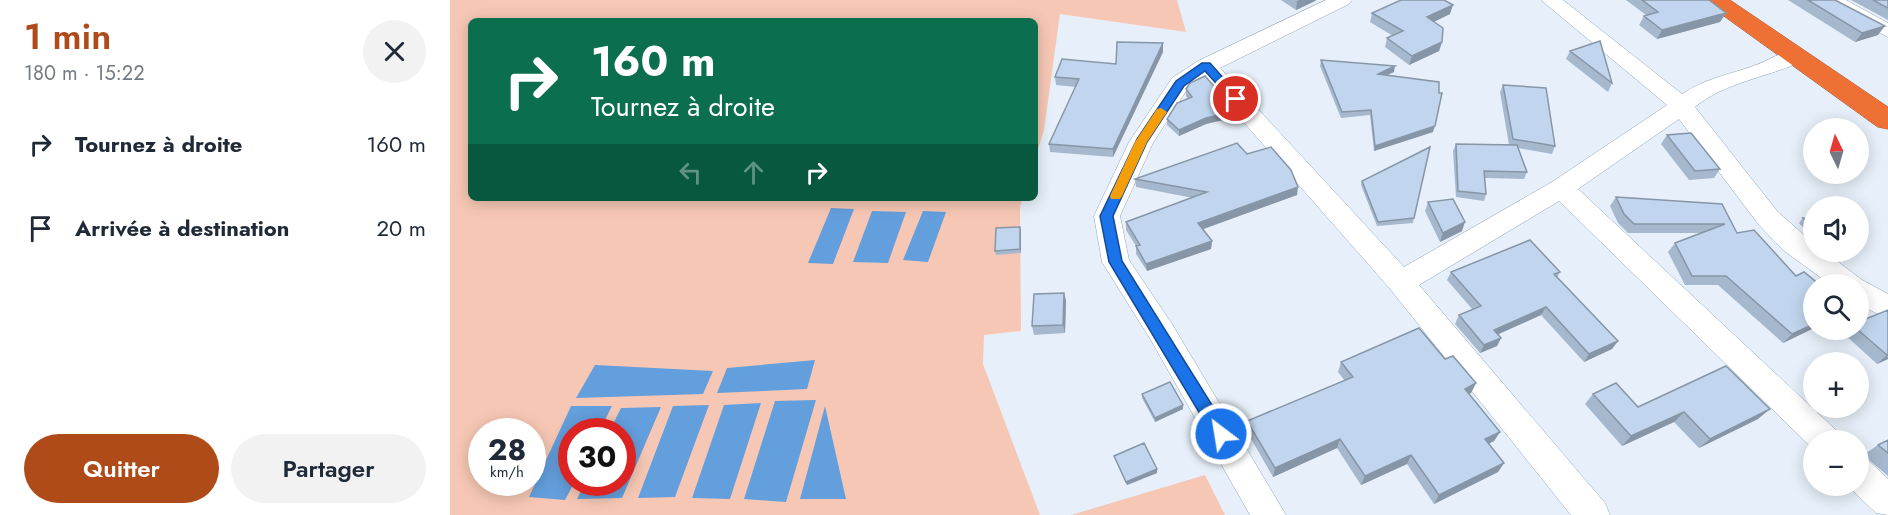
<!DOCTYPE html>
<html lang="fr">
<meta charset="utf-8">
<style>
body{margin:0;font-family:Jost,sans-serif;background:#f2f2f3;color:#1f2937;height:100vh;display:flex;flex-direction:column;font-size:22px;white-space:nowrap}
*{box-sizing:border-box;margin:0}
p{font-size:20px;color:#747a83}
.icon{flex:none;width:33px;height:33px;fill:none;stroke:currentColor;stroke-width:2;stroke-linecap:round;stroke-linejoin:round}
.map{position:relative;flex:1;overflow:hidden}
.sheet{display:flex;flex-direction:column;background:#fff;width:450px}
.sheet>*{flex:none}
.hud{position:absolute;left:18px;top:18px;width:570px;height:183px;border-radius:9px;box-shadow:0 3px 15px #0003;background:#0b6e4f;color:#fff;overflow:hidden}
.needle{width:39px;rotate:355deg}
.fabs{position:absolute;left:1353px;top:118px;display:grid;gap:12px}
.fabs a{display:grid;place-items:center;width:66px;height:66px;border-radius:50%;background:#fff;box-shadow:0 3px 15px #0003;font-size:30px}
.speed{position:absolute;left:18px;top:418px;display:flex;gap:12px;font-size:30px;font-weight:700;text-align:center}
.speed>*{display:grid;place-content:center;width:78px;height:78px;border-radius:50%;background:#fff;box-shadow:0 3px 15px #0003;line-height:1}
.speed small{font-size:15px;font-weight:400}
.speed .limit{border:9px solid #d22;background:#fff;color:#111}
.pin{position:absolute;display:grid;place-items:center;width:51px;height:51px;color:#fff;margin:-26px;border:3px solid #fff;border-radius:50%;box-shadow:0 2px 6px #0007}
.me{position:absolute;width:66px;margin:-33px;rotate:329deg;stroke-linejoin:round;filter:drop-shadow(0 0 4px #0008)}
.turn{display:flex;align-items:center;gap:21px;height:126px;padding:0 24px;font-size:27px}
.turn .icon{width:78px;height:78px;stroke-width:2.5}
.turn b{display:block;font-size:42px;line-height:51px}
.lanes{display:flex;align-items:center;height:57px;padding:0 24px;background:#0003;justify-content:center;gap:30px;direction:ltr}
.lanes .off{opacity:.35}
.round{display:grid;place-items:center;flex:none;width:63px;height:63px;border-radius:32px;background:#f2f2f3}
.summary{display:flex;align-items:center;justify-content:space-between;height:102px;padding:0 24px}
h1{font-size:36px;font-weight:600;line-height:45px;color:#af4a19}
.button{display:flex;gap:12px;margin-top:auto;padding:12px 24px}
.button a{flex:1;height:69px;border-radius:36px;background:#af4a19;color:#fff;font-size:24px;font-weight:600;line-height:69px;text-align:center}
.button a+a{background:#f2f2f3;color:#1f2937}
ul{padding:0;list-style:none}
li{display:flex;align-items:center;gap:18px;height:84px;padding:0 24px}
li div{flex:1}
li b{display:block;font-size:22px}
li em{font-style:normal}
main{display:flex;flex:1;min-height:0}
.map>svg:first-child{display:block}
.green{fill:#f6c7b4;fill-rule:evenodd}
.water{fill:#649fdd}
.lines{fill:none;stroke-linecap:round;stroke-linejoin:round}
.street-casing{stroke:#8ea3b9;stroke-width:1}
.highway-casing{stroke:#ab5c39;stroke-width:1}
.street{fill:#fff;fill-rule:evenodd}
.highway{fill:#ef7035;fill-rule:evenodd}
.wall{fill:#a6b8cd}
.shaded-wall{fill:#8796a7}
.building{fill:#c1d6ee;stroke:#8796a7;stroke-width:1.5}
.route{fill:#1a73e8;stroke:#114b97;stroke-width:1.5}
.slow{fill:#f59e0b}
</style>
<main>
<section class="sheet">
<div class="summary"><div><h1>1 min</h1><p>180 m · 15:22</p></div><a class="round"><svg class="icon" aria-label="close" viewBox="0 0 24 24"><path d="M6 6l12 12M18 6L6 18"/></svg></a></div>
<ul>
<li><svg class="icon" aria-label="right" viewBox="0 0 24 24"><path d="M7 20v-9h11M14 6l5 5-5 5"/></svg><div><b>Tournez à droite</b></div><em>160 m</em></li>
<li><svg class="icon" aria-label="arrive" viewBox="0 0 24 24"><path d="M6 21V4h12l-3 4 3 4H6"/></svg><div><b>Arrivée à destination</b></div><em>20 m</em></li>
</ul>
<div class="button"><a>Quitter</a><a>Partager</a></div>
</section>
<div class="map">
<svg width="1438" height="515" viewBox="0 0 1438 515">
<rect width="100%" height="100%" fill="#e7f0fa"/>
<!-- green -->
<path class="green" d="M0 0H727L736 32 610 14 594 130 585 159V21H21V198H573L570 207 571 331 534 335 533 364 590 515H0ZM32 432H82V483H32ZM122 432H172V483H122Z
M755 475 775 515H621Z"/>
<!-- water -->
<path class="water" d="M381 208 404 209 383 264 358 263Z
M422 211 456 212 438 263 403 262Z
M473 211 496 212 478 262 453 260Z
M365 360 357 389 267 393 277 368Z
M145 365 263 371 253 394 126 398Z
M366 400 336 502 294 499 325 401Z
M311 403 280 499 242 498 274 405Z
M259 405 225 497 188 498 223 406Z
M121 406H162L149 432H122V483H124L115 500 79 497Z
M375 406 396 499H350Z
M211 407 172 498 127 499 135 483H172V432H159L171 408Z"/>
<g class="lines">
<defs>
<path id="street" d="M876 0H902L899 4 770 68 954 267 1102 182 1217 105 1091 0H1113L1232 94C1254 79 1278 75 1303 66 1319 61 1336 47 1353 51L1356 56 1353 61C1318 77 1273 83 1245 107L1327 211 1364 244V252H1375L1412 280 1438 294V319L1408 304V285H1381L1333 250 1309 225 1229 119 1128 189 1387 431 1392 441H1364V450L1109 201 969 285 1155 503 1160 515H1121L941 290 754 77 738 88 703 143 670 216 679 260 722 324 836 515H800L702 342 652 262 644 216 679 142 722 78 748 61Z
M1371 0H1396L1438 23V37L1374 4Z
M1408 458 1420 462 1438 479V515L1426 513 1398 486H1408Z"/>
<path id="highway" d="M1252 0H1280L1438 107V129L1428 127Z"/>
</defs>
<!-- street casing -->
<use href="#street" class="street-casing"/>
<!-- highway casing -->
<use href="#highway" class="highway-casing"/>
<!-- street -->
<use href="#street" class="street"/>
<!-- highway -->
<use href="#highway" class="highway"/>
</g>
<!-- wall -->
<path class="wall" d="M831 0H866L865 1 846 10Z
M1176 0H1259L1276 13 1270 22 1207 39 1189 25 1194 16 1196 15Z
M1338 0H1385L1428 35 1405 42Z
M1401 0H1438V20Z
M922 13 1000 14 984 22 992 42 989 51 959 65 935 47 937 38 943 36 920 22Z
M713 43V52L663 157 600 152 599 144 626 87 606 85 605 77 666 64Z
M1120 51 1162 83 1158 92 1116 59Z
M871 60 944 72 936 75 983 132 924 151 920 115 891 118 870 66Z
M1053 85 1105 146 1102 154 1068 148 1077 172 1074 179 1035 178 1036 194 1034 201 1006 197 1003 151 1006 144 1059 145 1050 92Z
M736 89 786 117 756 124 729 136 717 125V119L738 99 736 96Z
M1217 135 1270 169 1264 178 1239 180 1211 144Z
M797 154 847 195 753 229 762 241 761 249 697 271 686 254V246L676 230V222L743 198 686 187 685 179Z
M912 181 964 218 963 223 927 226 911 185Z
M1166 197 1272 204 1287 233 1364 328 1333 343 1268 285H1235L1218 252 1225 243 1250 233H1178L1168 223 1160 206Z
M978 202 1012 231 990 242 975 211Z
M1353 218 1364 219V240L1349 223Z
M571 231V253L546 255 545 251Z
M1001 272H1110L1107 278 1168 341 1162 349 1134 362 1091 315 1048 334 1051 338 1047 346 1030 353 1005 324 1009 315 1023 310 997 280Z
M614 293 616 301 615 333 584 335 582 326Z
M1438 310V359L1427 364 1393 333 1397 330H1408Z
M995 359 1026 383 1021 393 1019 394 1050 432 1044 441 1039 444 1054 463 1048 472 984 504 957 464 911 485 887 448 823 477 796 430 797 421 895 381 888 372 891 362Z
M692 394 733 405V409L705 422 692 398Z
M1143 394 1188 407 1308 419 1249 448 1224 422 1172 446 1135 404Z
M1438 440V476L1413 455 1428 445Z
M664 456 707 473 677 485 665 459Z"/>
<!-- shaded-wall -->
<path class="shaded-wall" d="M850 0H866L865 1 846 10 847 1Z
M1003 5 1000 14 975 26 977 17Z
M1276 13 1270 22 1207 39 1212 30Z
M1435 26 1428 35 1405 42 1412 33Z
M992 42 989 51 959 65 962 56Z
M713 43V52L663 157V149Z
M945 66 944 72 926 80 928 74Z
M786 111V117L756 124 729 136V130L756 118Z
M985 126 983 132 924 151 925 146Z
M848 187 847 195 748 231V223Z
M1015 222 1012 231 990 242 993 233Z
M570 227 571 231V253L570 249Z
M762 241 761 249 697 271 696 264Z
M614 293 616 301 615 333 613 325Z
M1096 307 1091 315 1040 338 1044 330Z
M1364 324V328L1333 343 1342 334Z
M1051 338 1047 346 1030 353 1034 345Z
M1168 341 1162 349 1134 362 1139 354Z
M1437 355 1438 359 1427 364Z
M1026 383 1021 393 1010 398 1015 389Z
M733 405V409L705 422V418Z
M1320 409 1308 419 1249 448 1260 439Z
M1234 412 1224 422 1172 446 1181 436Z
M1050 432 1044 441 1029 448 1035 439Z
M890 439 887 448 823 477 825 468Z
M961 455 957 464 911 485 915 476Z
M1054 463 1048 472 984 504 989 495Z
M707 469V473L677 485 676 482Z"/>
<!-- building -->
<path class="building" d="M951 0H994L1003 5 977 17 993 28 992 42 962 56 937 38 953 31 922 13Z
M1192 0H1259L1276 13 1212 30 1194 16 1208 12Z
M1358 0H1385L1435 26 1412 33Z
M1423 0H1438V8Z
M1150 41 1162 83 1120 51Z
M667 42 713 43 663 149 599 144 629 79 605 77 612 59 666 64Z
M871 60 945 66 928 74 989 82V93H992L985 126 925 146 921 110 892 112Z
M755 76 786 111 756 118 729 130 717 119 727 103 742 97 736 89 740 83Z
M1053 85 1096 88 1105 146 1063 139Z
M1241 133 1270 169 1245 171 1217 135Z
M787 143 797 154 821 147 841 170 848 187 748 223 762 241 696 264 686 246 690 245 676 222 757 192 685 179Z
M1006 144 1067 145 1077 172 1034 171 1036 194 1008 191Z
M980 147 964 218 928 222 912 181Z
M1166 197 1272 204 1287 233 1304 230 1346 276 1354 272 1370 285H1364V324L1342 334 1276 276H1242L1225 243 1275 224H1184L1174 214Z
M1003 199 1015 222 993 233 978 202Z
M1353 218 1364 219V230Z
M570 227V249L545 251 546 228Z
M1408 238 1413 246H1408Z
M1080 240 1110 272 1104 274 1168 341 1139 354 1096 307 1044 330 1051 338 1034 345 1009 315 1031 306 1001 272Z
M614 293 613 325 582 326 584 294Z
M1438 310V355H1437L1408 330V322Z
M969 328 995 359 1003 356 1026 383 1015 389 1050 432 1035 439 1054 463 989 495 961 455 915 476 890 439 825 468 797 421 903 377 891 362Z
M1276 366 1320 409 1260 439 1234 412 1181 436 1143 394 1166 383 1188 407Z
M720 382 733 405 705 418 692 394Z
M1438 440V453L1428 445Z
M694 443 707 469 676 482 664 456Z"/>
<!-- route -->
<path class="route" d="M752 63H760L792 99 782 101 755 71 734 86 697 142 663 216 672 261 777 429 779 434 777 439 771 442 765 439 659 262 650 216 687 139 726 81Z"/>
<!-- slow -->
<path class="slow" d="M711 108 717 112 697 142 672 196 670 199H661L660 196 685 142 707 109Z"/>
</svg>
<div class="fabs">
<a><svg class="needle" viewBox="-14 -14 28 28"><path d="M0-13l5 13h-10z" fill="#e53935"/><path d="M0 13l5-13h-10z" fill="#747a83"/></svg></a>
<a><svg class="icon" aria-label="sound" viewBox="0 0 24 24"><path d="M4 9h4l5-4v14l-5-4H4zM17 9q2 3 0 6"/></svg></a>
<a><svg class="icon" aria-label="search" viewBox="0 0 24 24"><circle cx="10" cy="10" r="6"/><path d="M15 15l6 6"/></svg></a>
<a>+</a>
<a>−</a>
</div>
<div class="speed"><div>28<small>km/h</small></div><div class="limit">30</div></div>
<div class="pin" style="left:786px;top:99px;background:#d93025"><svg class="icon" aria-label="arrive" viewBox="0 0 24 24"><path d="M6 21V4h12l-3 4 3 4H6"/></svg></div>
<svg class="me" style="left:771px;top:434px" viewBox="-20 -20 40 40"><circle r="17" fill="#1a73e8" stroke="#fff" stroke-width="3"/><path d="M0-11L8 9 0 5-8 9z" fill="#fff"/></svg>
<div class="hud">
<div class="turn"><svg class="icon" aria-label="right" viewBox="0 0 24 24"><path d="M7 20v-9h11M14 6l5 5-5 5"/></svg><div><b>160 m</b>Tournez à droite</div></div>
<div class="lanes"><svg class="icon off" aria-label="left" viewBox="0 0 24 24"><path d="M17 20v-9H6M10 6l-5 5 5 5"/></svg><svg class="icon off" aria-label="ahead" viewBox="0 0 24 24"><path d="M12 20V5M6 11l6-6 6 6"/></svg><svg class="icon" aria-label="right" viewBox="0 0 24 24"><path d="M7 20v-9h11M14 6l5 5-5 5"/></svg></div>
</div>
</div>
</main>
